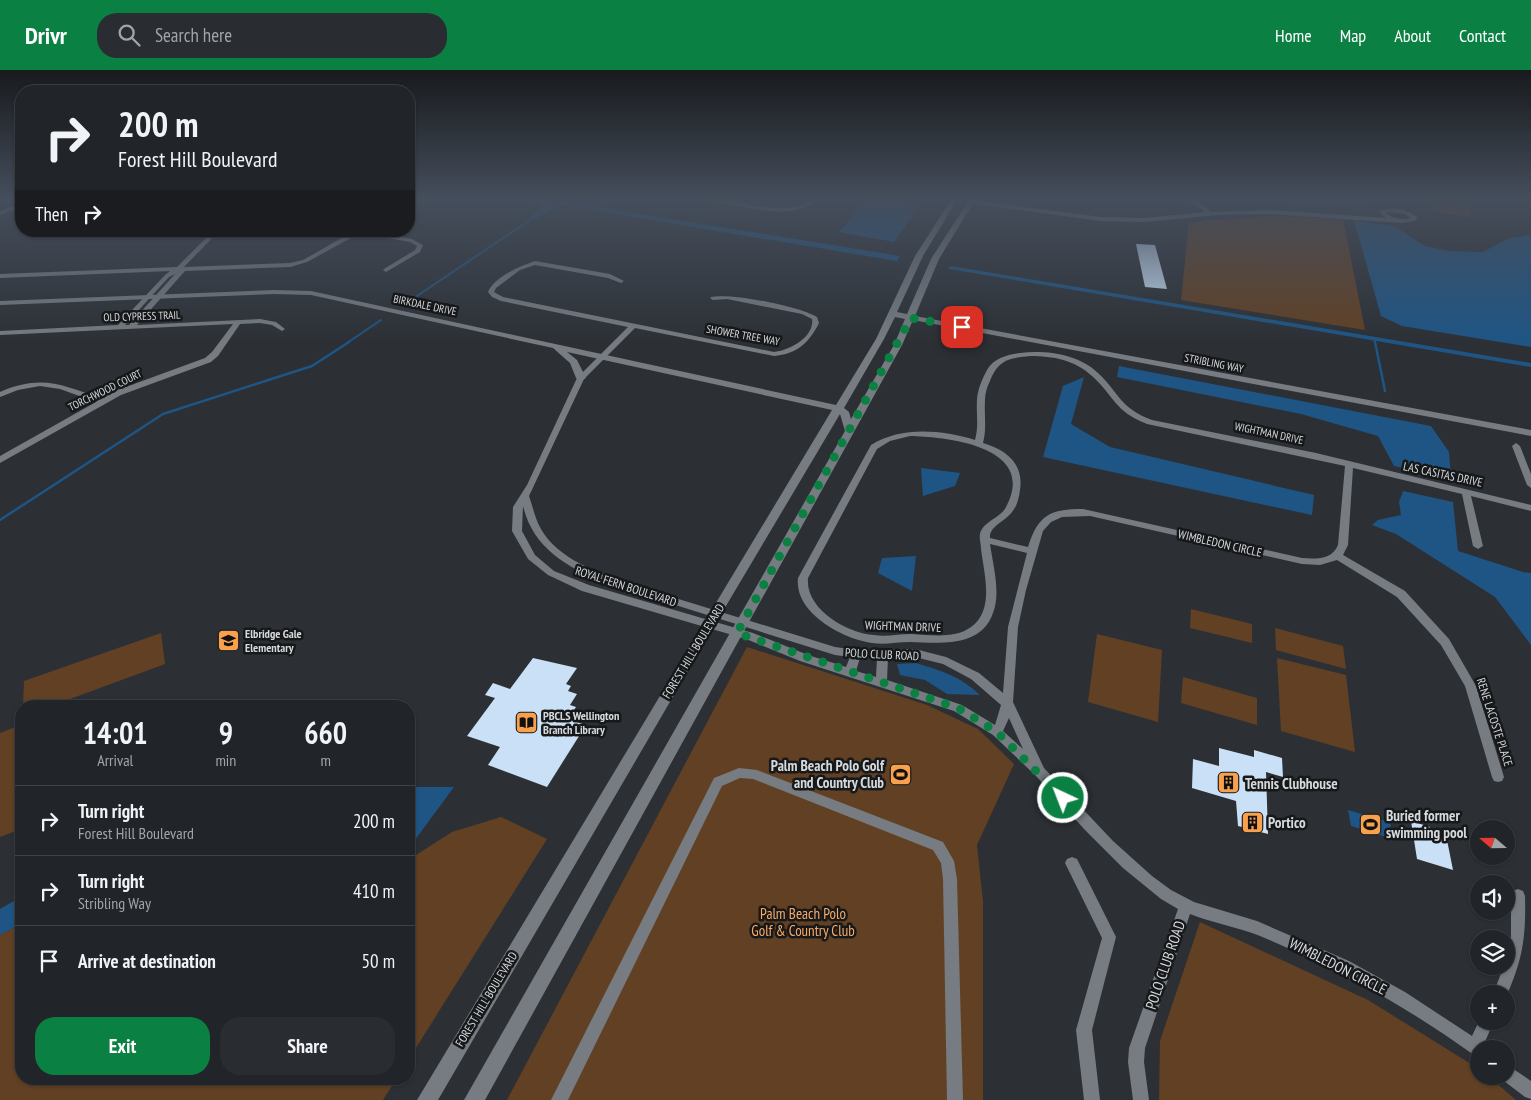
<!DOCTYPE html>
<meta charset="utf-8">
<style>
body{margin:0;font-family:"PT Sans Narrow",sans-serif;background:#292c30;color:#f1f3f6;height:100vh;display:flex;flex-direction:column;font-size:19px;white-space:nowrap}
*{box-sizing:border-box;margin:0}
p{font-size:16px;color:#a2a4a8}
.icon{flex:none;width:28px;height:28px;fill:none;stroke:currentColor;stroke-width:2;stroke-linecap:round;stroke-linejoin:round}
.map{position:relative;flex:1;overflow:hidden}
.side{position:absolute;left:15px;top:630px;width:400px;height:385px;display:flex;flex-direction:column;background:#212428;border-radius:20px;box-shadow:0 1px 4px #0004,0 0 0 1px #3e4145}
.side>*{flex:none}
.banner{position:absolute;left:15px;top:15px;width:400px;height:152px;border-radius:20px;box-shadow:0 1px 4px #0004,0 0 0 1px #3e4145;background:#212428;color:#f1f3f6;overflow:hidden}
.needle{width:32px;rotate:290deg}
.buttons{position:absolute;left:1470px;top:750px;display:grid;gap:10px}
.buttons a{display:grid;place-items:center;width:45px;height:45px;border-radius:50%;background:#212428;box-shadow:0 1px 4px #0004,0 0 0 1px #3e4145;font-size:25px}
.pin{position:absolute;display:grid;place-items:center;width:42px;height:42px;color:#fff;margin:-21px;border-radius:10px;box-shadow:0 2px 8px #0006}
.me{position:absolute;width:55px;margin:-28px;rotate:317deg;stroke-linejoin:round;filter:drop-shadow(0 0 4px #0008)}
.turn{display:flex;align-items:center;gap:18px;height:105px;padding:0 20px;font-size:22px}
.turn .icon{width:65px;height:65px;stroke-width:2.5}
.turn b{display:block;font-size:35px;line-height:42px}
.then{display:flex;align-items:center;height:48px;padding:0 20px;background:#0003;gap:10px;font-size:19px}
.eta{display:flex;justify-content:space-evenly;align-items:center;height:85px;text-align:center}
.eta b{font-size:30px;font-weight:600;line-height:35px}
.button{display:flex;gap:10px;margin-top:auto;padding:10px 20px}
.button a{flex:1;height:58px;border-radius:20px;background:#0b8043;color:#fff;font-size:20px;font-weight:600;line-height:58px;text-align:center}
.button a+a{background:#292c30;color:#f1f3f6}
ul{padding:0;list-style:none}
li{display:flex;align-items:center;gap:15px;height:70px;padding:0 20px;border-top:1px solid #3e4145}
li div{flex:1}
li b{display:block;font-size:19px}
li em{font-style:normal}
header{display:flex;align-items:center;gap:30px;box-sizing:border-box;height:70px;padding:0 25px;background:#0b8043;color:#fff}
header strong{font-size:24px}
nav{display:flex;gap:28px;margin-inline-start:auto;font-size:18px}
.search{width:350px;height:45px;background:#292c30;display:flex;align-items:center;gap:12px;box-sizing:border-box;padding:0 18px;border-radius:20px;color:#a2a4a8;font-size:19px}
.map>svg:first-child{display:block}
.green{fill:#624023}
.water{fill:#1e5585}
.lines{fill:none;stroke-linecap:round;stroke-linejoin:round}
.stream-far1{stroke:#1e5585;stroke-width:2}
.stream{stroke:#1e5585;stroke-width:2.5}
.canal{fill:#1e5585;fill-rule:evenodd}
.building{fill:#cae0f7}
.street{fill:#767c81;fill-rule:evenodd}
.secondary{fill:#767c81;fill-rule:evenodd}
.route{stroke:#0b8043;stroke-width:9;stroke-dasharray:0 16.2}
.labels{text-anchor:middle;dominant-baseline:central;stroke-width:5;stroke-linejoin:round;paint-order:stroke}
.far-street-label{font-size:11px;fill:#d6d9dc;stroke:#16181a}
.street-label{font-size:12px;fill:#d6d9dc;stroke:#16181a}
.poi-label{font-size:12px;font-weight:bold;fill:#d6d9dc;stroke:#16181a;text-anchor:start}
.near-poi-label{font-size:15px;font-weight:bold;fill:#d6d9dc;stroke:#16181a;text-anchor:start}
.near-park-label{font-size:15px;fill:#faaa64;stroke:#16181a}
.near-street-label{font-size:15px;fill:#d6d9dc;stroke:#16181a}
</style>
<header>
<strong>Drivr</strong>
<div class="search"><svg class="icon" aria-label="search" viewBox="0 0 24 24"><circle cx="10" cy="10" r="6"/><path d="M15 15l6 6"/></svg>Search here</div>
<nav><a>Home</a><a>Map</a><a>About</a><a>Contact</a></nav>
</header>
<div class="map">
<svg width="1531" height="1030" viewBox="0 0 1531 1030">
<rect width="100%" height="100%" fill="#2c3035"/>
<!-- green -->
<path class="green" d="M1433 131 1471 138 1470 148 1431 141Z
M1273 146 1343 149 1365 260 1181 230 1189 152Z
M1191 539 1252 554V573L1190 558Z
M1275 558 1343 576 1346 599 1276 580Z
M161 563 165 594 51 636H23L24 611Z
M1097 564 1162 580 1158 652 1088 632Z
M747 577 927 635 978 659 1014 694 977 775 983 832V1030H507Z
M1277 588 1346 605 1355 682 1281 661Z
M1183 607 1257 628V655L1181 633Z
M21 655V759L0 767V663Z
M501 747 547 769 409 989V793L413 787 452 762Z
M1200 852 1368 930 1479 999V1006H1488L1516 1030H1159L1160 971Z
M21 854V1009H396L383 1030H0V865Z"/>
<!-- water -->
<path class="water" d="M528 130H555L900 186 897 191 560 135 536 149 528 148 540 138 541 132Z
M867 130H895L920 135 894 172 839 162Z
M1280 130H1368V132L1340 136Z
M1354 150 1394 156 1425 176 1450 181 1483 182 1509 168 1531 165V277L1402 256 1381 246Z
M1119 296 1431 356 1449 382 1451 408 1394 396 1378 366 1301 344 1117 307Z
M1084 307 1071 354 1110 377 1314 425 1312 445 1043 387 1063 316Z
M921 398 960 403 955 416 923 426Z
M1403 421 1453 432 1458 481 1523 502 1531 503V575L1495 527 1396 464 1372 455 1378 450 1401 445 1399 432Z
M916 486 912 521 878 503 882 488Z
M916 593C940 600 962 607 980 625L947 624 925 610 900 605 897 594Z
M409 717H454L409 778Z
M1348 740 1390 752 1393 769 1351 756Z
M21 827V854L0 865V839Z"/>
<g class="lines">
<!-- stream-far1 -->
<path class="stream-far1" d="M405 234 536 146
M1374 268 1375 273
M347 273 381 250"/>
<!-- stream -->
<path class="stream" d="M1375 272 1385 321
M0 450 163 344 312 296 349 272"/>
<!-- canal -->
<path class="canal" d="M951 196 1531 293V297L949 199 948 198Z"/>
</g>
<!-- building -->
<path class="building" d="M1136 174 1155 175 1167 219 1145 217Z
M533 588 577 598 566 614 571 616 568 621 577 624 570 635 576 637 568 649 586 655 547 717 488 695 500 677 467 666 495 628 485 625 493 613 510 619Z
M1219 678 1254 687V680L1282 688 1283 707 1266 702 1268 764 1238 756 1236 731 1192 718 1193 689 1219 696Z
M1411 751 1430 757 1431 765 1447 770 1453 800 1417 789Z"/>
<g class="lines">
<!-- street -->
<path class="street" d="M710 130C733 129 756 138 780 138 787 138 796 137 803 135 808 132 810 130 817 130 795 149 759 140 733 135 726 134 717 133 710 130Z
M970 130 1101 147 1145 148 1205 142 1189 130H1195L1212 142 1269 140 1386 148 1379 142C1391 135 1408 139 1418 148L1414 151 1402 153 1269 144 1217 145 1145 152 1101 151 968 133 967 132ZM1388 142 1405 144 1411 148C1402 151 1393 148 1385 143Z
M21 133V137L0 145V141Z
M38 161H45L37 167H33V165Z
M120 161H126V162L123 164Z
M213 161H219L184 197 290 193 303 190 354 161H370L412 169 423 175 420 182 386 202 383 200 384 199 415 180 417 176 410 172 360 163 307 192 290 197 185 201 137 255 260 249 276 252 285 259 282 261 272 255 260 253 240 254 218 286 211 292 121 325 0 393V386L96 332 60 319 40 316 18 320 0 327V322C42 304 62 315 102 329L115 321 205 288 212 282 233 254 0 265V261L118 255 165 205 170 201 0 208V204L177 197ZM175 204 129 255H125L169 207Z
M535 191 610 204 624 211 621 213 608 208 535 195 520 200 496 218 494 222 503 227 774 282C789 281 815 267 812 249L802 244 727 229 713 230 710 228 711 227C732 223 798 236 817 247L819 253C809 273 797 284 774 286L635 258 584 309 529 426C533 437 535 449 541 459 555 484 584 496 610 508L835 577 856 580 915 579 946 587 979 603 1003 623 1008 557 1027 483 990 474C993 495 1001 523 993 543 981 578 939 573 910 572 897 572 885 575 872 573 843 569 794 543 798 508L871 375C902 356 941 360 975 370 979 356 976 343 977 329 978 319 982 309 987 300 994 288 1007 285 1020 283 1046 280 1078 284 1098 303 1120 324 1120 338 1152 350L1316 383 1531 435V441L1471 426 1483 476 1478 479 1473 476 1462 424 1353 398 1348 475 1343 485 1405 521 1449 569 1476 616 1504 707 1502 711 1498 712 1494 711 1492 707 1465 616 1441 575 1397 527 1337 490 1320 495 1302 494 1090 446 1062 447 1051 452 1043 461 1026 520 1018 557 1013 632 1044 698 1113 771 1152 806 1171 820 1194 832 1257 851 1349 891 1405 922 1472 966 1479 951H1494L1484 974 1486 979H1479V988L1474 985C1407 937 1336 897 1260 866 1237 857 1213 853 1190 844L1145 978 1144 992 1149 1030H1133L1128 992 1129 978 1178 839 1161 829 1123 798 1085 760 1036 706 993 665 954 641 800 591 746 569 582 521 548 505 528 489 512 461 513 437 527 415 577 308 628 257 501 231 492 227 488 222C494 207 520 196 535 191ZM1030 286C1053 286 1075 290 1092 306 1115 327 1114 341 1147 354L1345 396 1338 475C1332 490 1316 489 1302 488L1083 439C1050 439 1038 445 1028 477L990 468C989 456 1006 451 1012 442 1017 436 1019 428 1020 420 1024 393 1006 380 983 373 987 358 984 345 985 330 985 323 987 317 990 311 998 290 1009 288 1030 286ZM910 366C949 367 1038 377 1006 437 1001 448 983 451 980 464 979 468 981 474 981 479 984 504 995 540 971 557 955 569 930 565 912 564 899 564 886 567 874 565 847 563 805 539 808 508L877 379 890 371ZM523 436C533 478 566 496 602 512L835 585 850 587 846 597 808 585 753 563 589 515 554 501 535 485 522 461ZM915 587 943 594 971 609 1001 635 995 655 962 635 887 610 888 588ZM860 588H877L876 607 856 601ZM1009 648 1023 679 1003 661Z
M1516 373 1520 376 1531 404V418L1527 415 1512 376Z
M739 698 757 700 943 772 954 791 957 809 963 1030H947L943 809 941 793 933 780 753 709 740 708 722 716 568 1030H551L714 708Z
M1072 787 1077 789 1116 867 1092 960 1100 1030H1084L1076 960 1102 868 1065 793 1067 789Z
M1518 819 1523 821 1525 826C1526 867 1523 889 1506 927V924H1493L1504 896H1506L1511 866V826L1513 821Z
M1506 994 1531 1011V1029L1525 1027 1500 1008V1006H1506Z"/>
<!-- secondary -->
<path class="secondary" d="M951 130H957L923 186 897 242 907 244 931 189 969 130H975L939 189 915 246 1531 360V366L913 250 902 275 485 1030H464L845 361 840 344 720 546 438 1030H417L832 340 567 282 577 290 586 308 581 311 576 308 570 293 553 278 311 225 274 224 0 235V231L274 220 311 221 836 335 876 269 915 186ZM895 247 905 249 894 275 851 349 849 342 844 338 884 269Z"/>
</g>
<!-- sky -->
<linearGradient id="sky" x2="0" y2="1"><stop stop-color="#181a1d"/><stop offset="0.47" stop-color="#454e5c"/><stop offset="1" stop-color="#454e5c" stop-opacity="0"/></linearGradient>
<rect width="1531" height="274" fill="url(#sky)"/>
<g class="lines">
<!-- route -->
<path class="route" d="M962 257 911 248 737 563 958 638 997 662 1063 728"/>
</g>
<!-- icons -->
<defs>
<symbol id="school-square" viewBox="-11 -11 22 22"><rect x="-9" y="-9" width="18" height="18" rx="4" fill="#f9a04d" stroke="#16181a"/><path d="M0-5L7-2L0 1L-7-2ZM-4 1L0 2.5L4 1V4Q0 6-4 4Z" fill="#111"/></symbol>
<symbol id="library-square" viewBox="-11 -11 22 22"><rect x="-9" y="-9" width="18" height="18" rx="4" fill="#f9a04d" stroke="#16181a"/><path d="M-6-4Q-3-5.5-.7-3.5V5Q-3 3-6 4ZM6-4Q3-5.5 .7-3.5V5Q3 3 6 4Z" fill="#111"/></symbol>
<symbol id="stadium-square" viewBox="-11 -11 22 22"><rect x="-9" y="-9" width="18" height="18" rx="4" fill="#f9a04d" stroke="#16181a"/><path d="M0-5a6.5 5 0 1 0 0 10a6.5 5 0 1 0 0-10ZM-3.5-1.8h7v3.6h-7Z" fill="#111"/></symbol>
<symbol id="building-square" viewBox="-11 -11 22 22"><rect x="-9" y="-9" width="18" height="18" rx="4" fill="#f9a04d" stroke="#16181a"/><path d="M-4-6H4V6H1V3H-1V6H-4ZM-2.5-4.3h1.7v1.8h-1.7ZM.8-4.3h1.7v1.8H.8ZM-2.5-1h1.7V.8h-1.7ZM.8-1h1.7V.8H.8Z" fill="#111"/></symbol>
</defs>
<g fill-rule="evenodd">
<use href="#school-square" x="216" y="558" width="25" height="25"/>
<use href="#library-square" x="514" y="640" width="25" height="25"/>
<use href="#stadium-square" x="888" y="692" width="25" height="25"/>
<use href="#building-square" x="1216" y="700" width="25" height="25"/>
<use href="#building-square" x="1240" y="740" width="25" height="25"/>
<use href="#stadium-square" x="1358" y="742" width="25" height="25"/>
</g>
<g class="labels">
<!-- far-street labels -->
<g class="far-street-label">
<text transform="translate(425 235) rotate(12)">BIRKDALE DRIVE</text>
<text transform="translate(142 246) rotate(-2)">OLD CYPRESS TRAIL</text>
<text transform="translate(743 265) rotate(10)">SHOWER TREE WAY</text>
<text transform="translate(1214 293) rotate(11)">STRIBLING WAY</text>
<text transform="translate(105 320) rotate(-26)">TORCHWOOD COURT</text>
<text transform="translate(1269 363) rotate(12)">WIGHTMAN DRIVE</text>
</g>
<!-- street labels -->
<g class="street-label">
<text transform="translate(1443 404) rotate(12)">LAS CASITAS DRIVE</text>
<text transform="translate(1220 473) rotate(13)">WIMBLEDON CIRCLE</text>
<text transform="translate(626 516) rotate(18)">ROYAL FERN BOULEVARD</text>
<text transform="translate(903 556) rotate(2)">WIGHTMAN DRIVE</text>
<text transform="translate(693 581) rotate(-59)">FOREST HILL BOULEVARD</text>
<text transform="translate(882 584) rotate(3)">POLO CLUB ROAD</text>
<text transform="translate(1495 652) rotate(72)">RENE LACOSTE PLACE</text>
<text transform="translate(486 929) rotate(-59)">FOREST HILL BOULEVARD</text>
</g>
<!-- poi labels -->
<g class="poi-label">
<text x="245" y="563">Elbridge Gale<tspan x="245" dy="14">Elementary</tspan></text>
<text x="543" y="645">PBCLS Wellington<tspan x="543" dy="14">Branch Library</tspan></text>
</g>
<!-- near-poi labels -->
<g class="near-poi-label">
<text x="884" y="695" text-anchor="end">Palm Beach Polo Golf<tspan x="884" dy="17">and Country Club</tspan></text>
<text x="1245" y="713">Tennis Clubhouse</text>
<text x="1386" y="745">Buried former<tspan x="1386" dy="17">swimming pool</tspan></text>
<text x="1268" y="752">Portico</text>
</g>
<!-- near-park labels -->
<g class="near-park-label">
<text x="803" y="843">Palm Beach Polo<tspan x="803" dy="17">Golf &amp; Country Club</tspan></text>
</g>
<!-- near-street labels -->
<g class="near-street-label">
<text transform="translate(1165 895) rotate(-71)">POLO CLUB ROAD</text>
<text transform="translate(1338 896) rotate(27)">WIMBLEDON CIRCLE</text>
</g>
</g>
</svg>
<div class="buttons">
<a><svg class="needle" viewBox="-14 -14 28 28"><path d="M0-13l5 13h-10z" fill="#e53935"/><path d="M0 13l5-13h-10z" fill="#a2a4a8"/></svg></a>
<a><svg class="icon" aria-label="sound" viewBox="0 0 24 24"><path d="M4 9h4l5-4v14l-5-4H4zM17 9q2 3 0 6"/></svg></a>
<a><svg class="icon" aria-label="layers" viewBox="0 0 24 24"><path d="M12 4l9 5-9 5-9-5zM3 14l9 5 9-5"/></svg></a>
<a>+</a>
<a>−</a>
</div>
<div class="pin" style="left:962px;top:257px;background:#d93025"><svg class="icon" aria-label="arrive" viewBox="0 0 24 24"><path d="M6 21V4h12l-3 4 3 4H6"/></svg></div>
<svg class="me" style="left:1063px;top:728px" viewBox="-20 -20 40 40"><circle r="17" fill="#0b8043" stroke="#fff" stroke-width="3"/><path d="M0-11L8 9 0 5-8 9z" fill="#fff"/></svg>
<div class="banner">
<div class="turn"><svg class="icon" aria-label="right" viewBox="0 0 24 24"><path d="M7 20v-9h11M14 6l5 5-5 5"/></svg><div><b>200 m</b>Forest Hill Boulevard</div></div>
<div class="then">Then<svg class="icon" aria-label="right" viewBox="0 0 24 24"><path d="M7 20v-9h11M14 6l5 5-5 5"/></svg></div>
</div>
<section class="side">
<div class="eta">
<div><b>14:01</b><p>Arrival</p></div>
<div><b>9</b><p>min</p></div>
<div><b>660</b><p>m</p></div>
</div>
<ul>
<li><svg class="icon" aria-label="right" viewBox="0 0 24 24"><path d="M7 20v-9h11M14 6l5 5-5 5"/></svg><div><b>Turn right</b><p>Forest Hill Boulevard</p></div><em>200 m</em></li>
<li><svg class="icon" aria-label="right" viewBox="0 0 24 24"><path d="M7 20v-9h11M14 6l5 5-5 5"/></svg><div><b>Turn right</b><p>Stribling Way</p></div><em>410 m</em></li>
<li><svg class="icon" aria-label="arrive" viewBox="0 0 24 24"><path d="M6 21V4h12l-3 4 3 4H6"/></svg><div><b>Arrive at destination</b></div><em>50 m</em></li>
</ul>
<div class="button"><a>Exit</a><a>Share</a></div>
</section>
</div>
